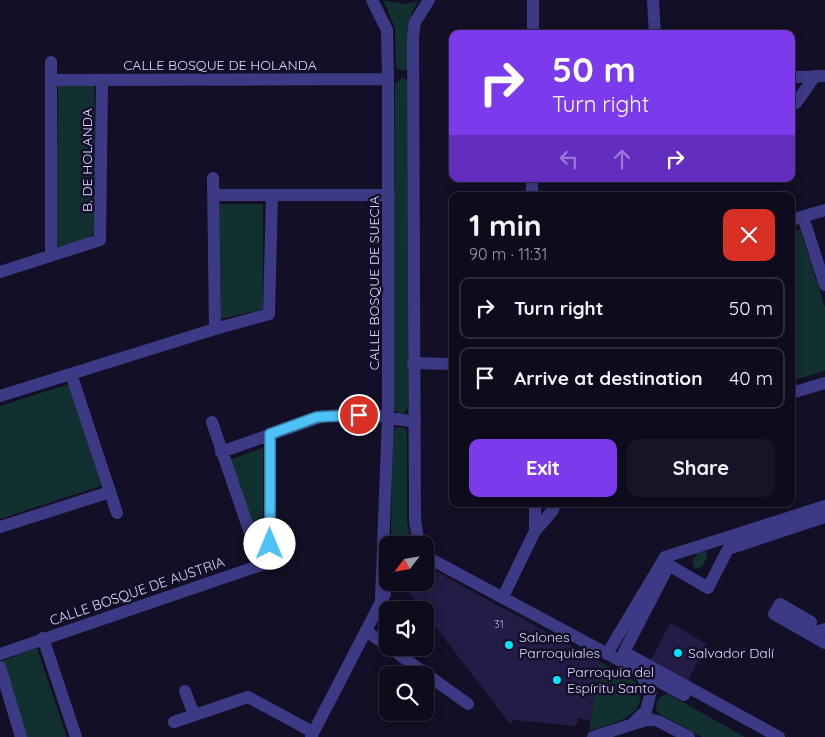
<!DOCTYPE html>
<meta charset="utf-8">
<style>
body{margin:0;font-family:Quicksand,sans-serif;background:#171425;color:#f1f3f6;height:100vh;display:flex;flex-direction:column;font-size:19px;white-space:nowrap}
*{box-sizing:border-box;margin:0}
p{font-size:16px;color:#9b9ba3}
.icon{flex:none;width:28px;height:28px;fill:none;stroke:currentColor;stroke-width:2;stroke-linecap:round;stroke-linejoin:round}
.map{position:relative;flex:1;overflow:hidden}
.drawer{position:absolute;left:449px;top:192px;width:346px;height:315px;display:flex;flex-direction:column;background:#0e0b1c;border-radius:10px;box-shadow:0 2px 12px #0003,0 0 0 1px #2e2b3b}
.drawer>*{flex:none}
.top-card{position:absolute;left:449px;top:30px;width:346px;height:152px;border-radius:10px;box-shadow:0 2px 12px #0003,0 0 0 1px #2e2b3b;background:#7c3aed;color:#fff;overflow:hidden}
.needle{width:32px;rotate:239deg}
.controls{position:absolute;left:379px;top:536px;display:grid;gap:10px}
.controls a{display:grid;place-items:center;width:55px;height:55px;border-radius:10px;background:#0e0b1c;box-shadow:0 2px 12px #0003,0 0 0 1px #2e2b3b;font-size:25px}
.pin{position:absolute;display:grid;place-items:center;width:42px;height:42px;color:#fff;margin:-21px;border:2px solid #fff;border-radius:50%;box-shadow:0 1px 5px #0007}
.me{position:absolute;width:55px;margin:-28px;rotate:0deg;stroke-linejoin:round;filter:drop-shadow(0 0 4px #0008)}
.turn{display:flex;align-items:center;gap:18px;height:105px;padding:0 20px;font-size:22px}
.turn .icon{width:65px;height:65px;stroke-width:2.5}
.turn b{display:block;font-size:35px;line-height:42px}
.lanes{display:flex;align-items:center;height:48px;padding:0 20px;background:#0003;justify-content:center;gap:25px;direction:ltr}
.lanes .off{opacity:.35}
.round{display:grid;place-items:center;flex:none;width:52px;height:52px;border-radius:10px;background:#171425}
.headline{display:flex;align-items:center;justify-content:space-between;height:85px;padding:0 20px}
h1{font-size:30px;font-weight:700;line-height:38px}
.action{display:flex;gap:10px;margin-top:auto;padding:10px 20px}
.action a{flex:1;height:58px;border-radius:10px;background:#7c3aed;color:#fff;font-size:20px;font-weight:700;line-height:58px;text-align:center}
.action a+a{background:#171425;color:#f1f3f6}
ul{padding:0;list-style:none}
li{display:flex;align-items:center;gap:15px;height:62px;margin:0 10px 8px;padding:0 10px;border:2px solid #2e2b3b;border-radius:10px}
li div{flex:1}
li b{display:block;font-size:19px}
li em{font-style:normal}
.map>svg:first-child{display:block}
.green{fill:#12302f}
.building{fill:#241b47}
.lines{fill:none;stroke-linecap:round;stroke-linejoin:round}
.minor{stroke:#3d3a85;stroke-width:12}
.route-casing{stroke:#337fa1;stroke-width:12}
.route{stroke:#4fc3f7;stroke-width:9}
.poi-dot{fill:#00e5ff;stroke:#130f26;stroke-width:2}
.labels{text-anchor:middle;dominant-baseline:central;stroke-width:5;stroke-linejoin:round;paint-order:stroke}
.number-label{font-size:11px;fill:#aca6d1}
.street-label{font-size:14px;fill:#d9d4ff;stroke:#130f26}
.poi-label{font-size:14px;fill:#d9d4ff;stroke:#130f26;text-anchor:start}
</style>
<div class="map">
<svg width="825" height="737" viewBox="0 0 825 737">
<rect width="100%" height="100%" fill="#130f26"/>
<!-- green -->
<path class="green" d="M383 0 403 4 419 1C404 20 409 43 409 66L406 70H400L396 68 395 28Z
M403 77 407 80 409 85 408 406 405 412 401 414 395 411 392 407 395 84Z
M58 83 94 84 98 228C85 246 77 246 56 246Z
M219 204H263V309L221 319Z
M800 229 825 307V371L791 381V232Z
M69 384 101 486 0 519V406Z
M401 427 406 429 407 436V522L412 545H391L392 433 396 428Z
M263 448V533L250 522 229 460Z
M706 551 707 558 702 567 694 569 692 561 698 552Z
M37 648 67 737H24L1 661Z
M599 661 639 684C649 718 614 722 589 731Z
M668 694 745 737H702L661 715 656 710C656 699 659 697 668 694Z"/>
<!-- building -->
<path class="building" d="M425 565 599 661 590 721 578 718 577 724 573 726 514 720 510 724 425 613V610H423L401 582H425Z
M670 623 707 644 687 682 650 662Z"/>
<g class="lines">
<!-- minor -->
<path class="minor" d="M372 0 387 30 388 79V418L381 599
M653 0 655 34
M533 34V0
M791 77 825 76
M52 80 388 79
M791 104 796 103 815 76
M213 178 215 329
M214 195H389
M532 196V179
M803 217 825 285
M791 220 825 210
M51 256V62
M0 272 100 240 102 81
M413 363 452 364
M71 374 117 513
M791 393 825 383
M0 396 215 329 269 314 272 195
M212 422 251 536 270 562
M221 452 323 416 373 415 415 422
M0 527 110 492
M535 531V504
M419 545 415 520 413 37 415 22 429 0
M425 556 684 695
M270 562V434
M503 597 535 531 553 510 555 504
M811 622 780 604 774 614 825 643
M366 631 388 646
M818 631 825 629
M43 638 76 737
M390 648 468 704
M0 654 270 562
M607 654 665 557 825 506
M0 667 21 737
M185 691 194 715
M174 722 248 697 313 732
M634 722 646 711 651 691 639 672
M311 737 385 594
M593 737 649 719 658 721 689 737
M779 737 624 652 669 565 708 588 728 549 825 517"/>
</g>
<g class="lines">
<defs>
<path id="route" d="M270 544V434L317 417 359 415"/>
</defs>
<!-- route casing -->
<use href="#route" class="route-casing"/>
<!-- route -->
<use href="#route" class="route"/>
</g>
<!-- markers -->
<g class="poi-dot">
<circle cx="509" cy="645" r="5"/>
<circle cx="678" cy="653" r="5"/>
<circle cx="557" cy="680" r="5"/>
</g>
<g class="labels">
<!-- number labels -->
<g class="number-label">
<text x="499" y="624">31</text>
</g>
<!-- street labels -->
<g class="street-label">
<text x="220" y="65">CALLE BOSQUE DE HOLANDA</text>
<text transform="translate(87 160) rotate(-90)">B. DE HOLANDA</text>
<text transform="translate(374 283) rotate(-90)">CALLE BOSQUE DE SUECIA</text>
<text transform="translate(137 591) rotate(-19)">CALLE BOSQUE DE AUSTRIA</text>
</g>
<!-- poi labels -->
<g class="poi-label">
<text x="519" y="637">Salones<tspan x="519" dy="16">Parroquiales</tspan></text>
<text x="688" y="653">Salvador Dalí</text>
<text x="567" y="672">Parroquia del<tspan x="567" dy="16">Espíritu Santo</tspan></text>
</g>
</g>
</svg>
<div class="controls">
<a><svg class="needle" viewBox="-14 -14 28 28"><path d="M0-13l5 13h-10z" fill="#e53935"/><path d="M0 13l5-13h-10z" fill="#9b9ba3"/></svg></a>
<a><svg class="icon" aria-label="sound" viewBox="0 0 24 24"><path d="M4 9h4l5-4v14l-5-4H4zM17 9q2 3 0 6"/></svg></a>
<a><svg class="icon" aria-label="search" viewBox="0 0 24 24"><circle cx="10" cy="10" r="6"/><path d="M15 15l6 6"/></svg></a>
</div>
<div class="pin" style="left:359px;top:415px;background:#d93025"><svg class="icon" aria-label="arrive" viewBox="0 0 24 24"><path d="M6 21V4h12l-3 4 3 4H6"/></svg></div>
<svg class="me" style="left:270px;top:544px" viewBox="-20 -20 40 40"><circle r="19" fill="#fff"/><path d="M0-13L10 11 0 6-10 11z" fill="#4fc3f7"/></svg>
<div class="top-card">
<div class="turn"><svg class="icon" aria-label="right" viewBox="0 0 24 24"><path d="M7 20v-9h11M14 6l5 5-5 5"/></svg><div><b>50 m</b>Turn right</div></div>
<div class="lanes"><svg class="icon off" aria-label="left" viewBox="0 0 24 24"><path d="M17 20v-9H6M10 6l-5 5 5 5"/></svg><svg class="icon off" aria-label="ahead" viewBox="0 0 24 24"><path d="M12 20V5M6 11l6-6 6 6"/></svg><svg class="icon" aria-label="right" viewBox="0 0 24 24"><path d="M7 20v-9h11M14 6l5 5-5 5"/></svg></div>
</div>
<section class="drawer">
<div class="headline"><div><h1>1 min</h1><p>90 m · 11:31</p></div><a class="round" style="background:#d93025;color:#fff"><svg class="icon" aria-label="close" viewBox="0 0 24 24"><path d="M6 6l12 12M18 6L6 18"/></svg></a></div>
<ul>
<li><svg class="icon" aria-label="right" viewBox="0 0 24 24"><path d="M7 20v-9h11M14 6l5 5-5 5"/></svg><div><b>Turn right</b></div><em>50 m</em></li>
<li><svg class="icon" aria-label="arrive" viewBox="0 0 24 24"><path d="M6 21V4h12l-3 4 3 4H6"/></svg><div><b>Arrive at destination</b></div><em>40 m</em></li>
</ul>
<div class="action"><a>Exit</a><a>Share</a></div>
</section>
</div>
